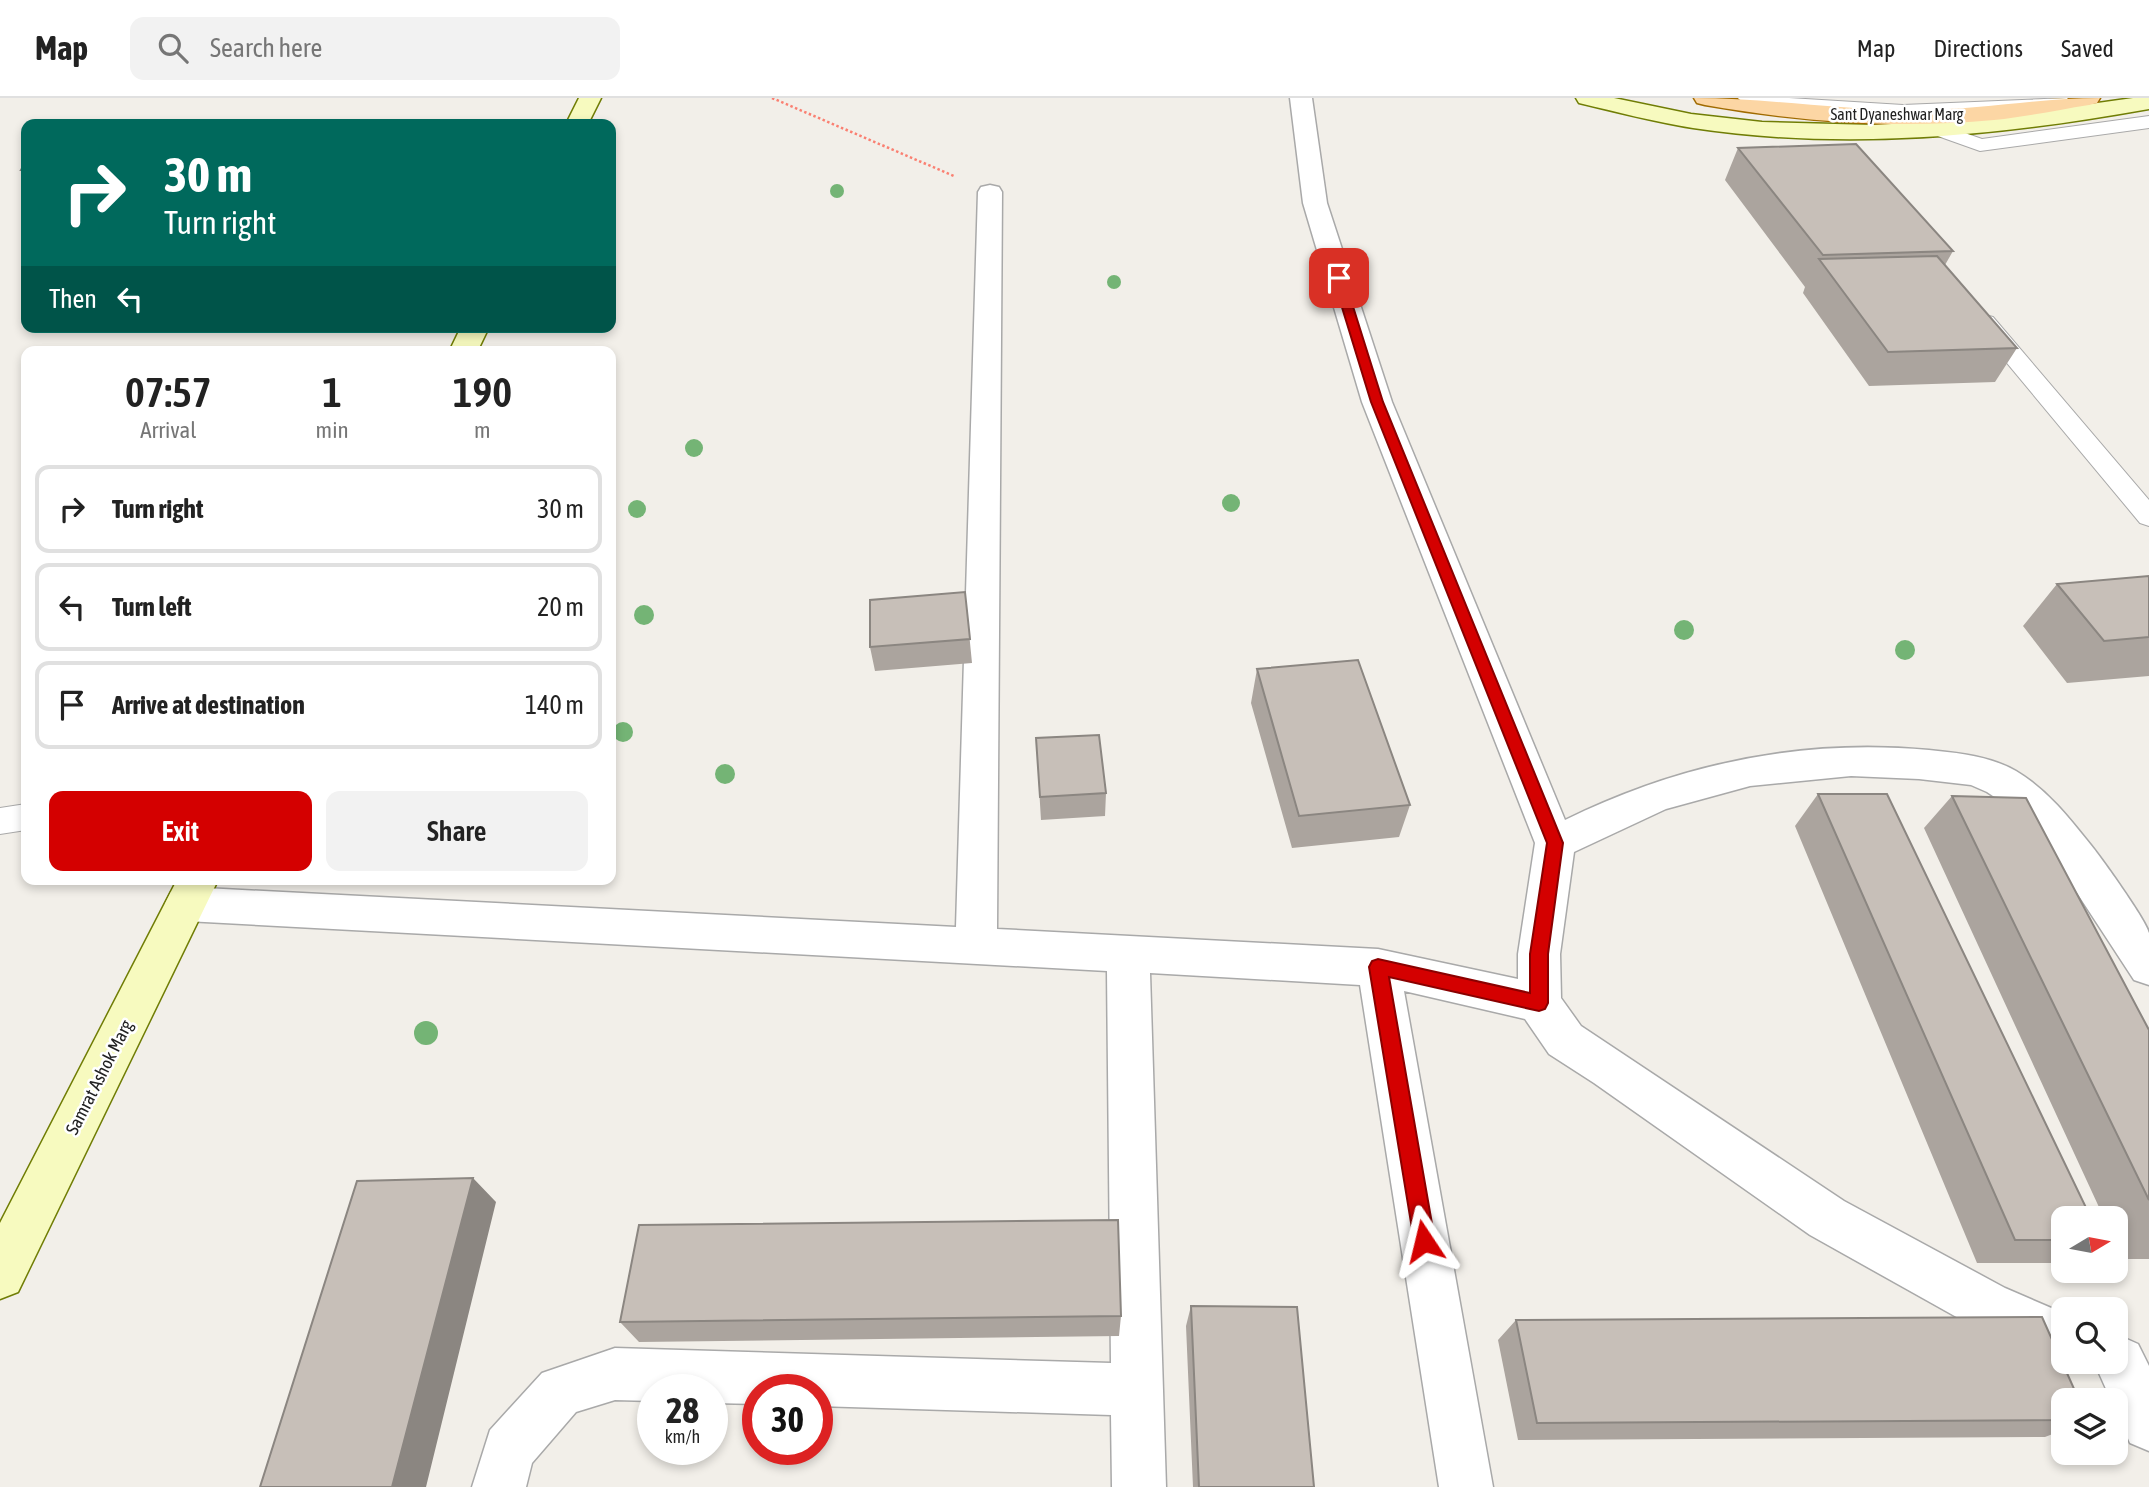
<!DOCTYPE html>
<style>
body{margin:0;font-family:"Asap Condensed",sans-serif;background:#f2f2f2;color:#222;height:100vh;display:flex;flex-direction:column;font-size:26px;white-space:nowrap}
*{box-sizing:border-box;margin:0}
p{font-size:23px;color:#767676}
.icon{flex:none;width:38px;height:38px;fill:none;stroke:currentColor;stroke-width:2;stroke-linecap:round;stroke-linejoin:round}
.map{position:relative;flex:1;overflow:hidden}
.drawer{position:absolute;left:21px;top:248px;width:595px;height:539px;display:flex;flex-direction:column;background:#fff;border-radius:14px;box-shadow:0 4px 10px #0003}
.drawer>*{flex:none}
.top-card{position:absolute;left:21px;top:21px;width:595px;height:214px;border-radius:14px;box-shadow:0 4px 10px #0003;background:#00695c;color:#fff;overflow:hidden}
.needle{width:46px;rotate:80deg}
.tools{position:absolute;left:2051px;top:1108px;display:grid;gap:14px}
.tools a{display:grid;place-items:center;width:77px;height:77px;border-radius:14px;background:#fff;box-shadow:0 4px 10px #0003;font-size:35px}
.speed{position:absolute;left:637px;top:1276px;display:flex;gap:14px;font-size:35px;font-weight:700;text-align:center}
.speed>*{display:grid;place-content:center;width:91px;height:91px;border-radius:50%;background:#fff;box-shadow:0 4px 10px #0003;line-height:1}
.speed small{font-size:18px;font-weight:400}
.speed .limit{border:10px solid #d22;background:#fff;color:#111}
.pin{position:absolute;display:grid;place-items:center;width:60px;height:60px;color:#fff;margin:-30px;border-radius:14px;box-shadow:0 4px 10px #0006}
.me{position:absolute;width:77px;margin:-38px;rotate:350deg;stroke-linejoin:round;filter:drop-shadow(0 0 5px #0008)}
.turn{display:flex;align-items:center;gap:24px;height:147px;padding:0 28px;font-size:32px}
.turn .icon{width:91px;height:91px;stroke-width:2.5}
.turn b{display:block;font-size:49px;line-height:60px}
.then{display:flex;align-items:center;height:66px;padding:0 28px;background:#0003;gap:14px;font-size:26px}
.eta{display:flex;justify-content:space-evenly;align-items:center;height:119px;text-align:center}
.eta b{font-size:42px;font-weight:600;line-height:49px}
.cta{display:flex;gap:14px;margin-top:auto;padding:14px 28px}
.cta a{flex:1;height:80px;border-radius:14px;background:#d40000;color:#fff;font-size:28px;font-weight:600;line-height:80px;text-align:center}
.cta a+a{background:#f2f2f2;color:#222}
ul{padding:0;list-style:none}
li{display:flex;align-items:center;gap:21px;height:88px;margin:0 14px 10px;padding:0 14px;border:4px solid #e0e0e0;border-radius:14px}
li div{flex:1}
li b{display:block;font-size:26px}
li em{font-style:normal}
header{display:flex;align-items:center;gap:42px;box-sizing:border-box;height:98px;padding:0 35px;background:#fff;border-bottom:2px solid #e0e0e0}
header strong{font-size:33px}
nav{display:flex;gap:38px;margin-inline-start:auto;font-size:24px}
.search{width:490px;height:63px;background:#f2f2f2;display:flex;align-items:center;gap:18px;box-sizing:border-box;padding:0 24px;border-radius:14px;color:#767676;font-size:26px}
.map>svg:first-child{display:block}
.lines{fill:none;stroke-linecap:round;stroke-linejoin:round}
.lane-casing{stroke:#a9a9a9;stroke-width:2}
.street-casing{stroke:#a9a9a9;stroke-width:3}
.secondary-casing{stroke:#707d05;stroke-width:3}
.primary-casing{stroke:#a06b00;stroke-width:3}
.path{stroke:#fa8072;stroke-width:2.5;stroke-dasharray:2.5 2.5;stroke-linecap:butt}
.lane{fill:#fff;fill-rule:evenodd}
.street{fill:#fff;fill-rule:evenodd}
.secondary{fill:#f7fabf;fill-rule:evenodd}
.primary{fill:#fcd6a4;fill-rule:evenodd}
.tree{fill:#74b475}
.wall{fill:#aba49e}
.shaded-wall{fill:#8b8681}
.building{fill:#c7bfb8;stroke:#8b8681;stroke-width:2}
.route{fill:#d40000;stroke:#8a0000;stroke-width:2}
.labels{text-anchor:middle;dominant-baseline:central;stroke-width:5;stroke-linejoin:round;paint-order:stroke}
.far-street-label{font-size:16px;fill:#222;stroke:#fff}
.street-label{font-size:18px;fill:#222;stroke:#fff}
</style>
<header>
<strong>Map</strong>
<div class="search"><svg class="icon" aria-label="search" viewBox="0 0 24 24"><circle cx="10" cy="10" r="6"/><path d="M15 15l6 6"/></svg>Search here</div>
<nav><a>Map</a><a>Directions</a><a>Saved</a></nav>
</header>
<div class="map">
<svg width="2149" height="1389" viewBox="0 0 2149 1389">
<rect width="100%" height="100%" fill="#f2efe9"/>
<g class="lines">
<defs>
<path id="lane" d="M1738 0H1789L1903 7 2068 0C2049 24 1756 23 1738 0Z
M2149 18V30L1980 53 1935 37 1932 33 1942 27 1982 41Z
M1985 217 1993 219 2149 402V428L2140 425 1977 229 1974 224 1977 219Z
M26 706V732L0 736V710Z"/>
<path id="street" d="M1290 0H1312L1327 105 1392 304 1565 722C1679 666 1802 640 1929 652 1958 655 1990 658 2016 673 2048 692 2071 722 2094 751 2104 764 2146 822 2149 835 2149 851 2149 871 2149 887L2134 882 2049 752 2008 708 1987 694 1971 687 1919 681 1851 678 1750 688 1666 711 1574 754 1560 856 1561 900 1581 928 1844 1103 2005 1190 2063 1215V1264H2068L2063 1266 1969 1226 1810 1137 1594 985 1549 956 1525 921 1404 893 1493 1389H1439L1360 887 1150 875 1166 1389H1112L1111 1317 817 1308V1292H758V1306L712 1305V1292H653V1303L615 1302 576 1314 532 1365 526 1389H472L490 1332 542 1275 615 1250 1111 1265 1107 873 186 823 171 818 165 806 171 794 186 789 956 829 978 94 981 89 990 87 999 89 1002 94 997 831 1378 851 1518 881V856L1535 745 1362 304 1303 105Z
M2120 1238 2138 1246 2149 1268V1353L2130 1345 2116 1313V1302H2111L2094 1264H2116V1240Z"/>
<path id="secondary" d="M579 0H601L588 26H566Z
M1576 0H1614L1691 16 1762 24 1873 27 1984 21 2133 0H2149V11C1999 38 1845 53 1693 30 1655 24 1617 14 1579 5Z
M461 229H489L477 254H449Z
M177 782H218L18 1194 0 1201V1125Z"/>
<path id="primary" d="M1694 0C1769 0 1843 13 1919 12 1980 12 2039 0 2100 0L2097 5 2089 7C2057 12 2026 19 1994 22 1897 31 1801 24 1705 7L1697 5Z"/>
</defs>
<!-- lane casing -->
<use href="#lane" class="lane-casing"/>
<!-- street casing -->
<use href="#street" class="street-casing"/>
<!-- secondary casing -->
<use href="#secondary" class="secondary-casing"/>
<!-- primary casing -->
<use href="#primary" class="primary-casing"/>
<!-- path -->
<path class="path" d="M772 0 954 78"/>
<!-- lane -->
<use href="#lane" class="lane"/>
<!-- street -->
<use href="#street" class="street"/>
<!-- secondary -->
<use href="#secondary" class="secondary"/>
<!-- primary -->
<use href="#primary" class="primary"/>
</g>
<!-- trees -->
<g class="tree">
<circle cx="837" cy="93" r="7"/>
<circle cx="1114" cy="184" r="7"/>
<circle cx="694" cy="350" r="9"/>
<circle cx="1231" cy="405" r="9"/>
<circle cx="637" cy="411" r="9"/>
<circle cx="644" cy="517" r="10"/>
<circle cx="1684" cy="532" r="10"/>
<circle cx="1905" cy="552" r="10"/>
<circle cx="623" cy="634" r="10"/>
<circle cx="725" cy="676" r="10"/>
<circle cx="426" cy="935" r="12"/>
</g>
<!-- wall -->
<path class="wall" d="M1738 50 1953 153 1945 167 2017 250 1995 284 1869 288 1803 195 1805 189 1725 82Z
M2149 478V578L2067 585 2023 528 2057 486Z
M965 494 972 565 875 573 870 549Z
M1257 571 1410 707 1399 739 1292 750 1251 605Z
M1036 640 1106 695 1105 718 1041 722Z
M1818 696 2063 1120V1163L2060 1165H1977L1795 728Z
M1952 698 2149 932V1161H2123L2116 1145V1120H2104L1924 730Z
M1191 1208 1314 1389H1193L1186 1228Z
M1121 1218 1119 1238 639 1244 620 1224Z
M1516 1222 2063 1302V1332L2045 1339 1518 1342 1498 1242Z"/>
<!-- shaded-wall -->
<path class="shaded-wall" d="M21 72H26V81Z
M473 1080 496 1104 426 1389H392Z"/>
<!-- building -->
<path class="building" d="M1856 46 1953 153 1823 157 1738 50Z
M26 63V72H21Z
M1937 158 2017 250 1888 254 1819 161Z
M2149 478V539L2104 543 2057 486Z
M965 494 970 541 870 549V502Z
M1358 562 1410 707 1299 718 1257 571Z
M1099 637 1106 695 1040 699 1036 640Z
M1818 696H1887L2091 1120H2063V1142H2015Z
M1952 698 2026 700 2149 932V1102Z
M473 1080 392 1389H260L357 1083Z
M1118 1122 1121 1218 620 1224 639 1127Z
M1191 1208 1297 1209 1314 1389H1199Z
M2042 1219 2079 1302H2063V1322L1537 1325 1516 1222Z"/>
<!-- route -->
<path class="route" d="M1339 177 1344 180 1383 304 1563 745 1548 856V905L1545 911 1539 913 1389 879 1435 1143 1432 1150 1424 1153 1417 1150 1414 1143 1369 869 1372 863 1378 861 1530 895V856L1547 745 1371 304 1333 180Z"/>
<g class="labels">
<!-- far-street labels -->
<g class="far-street-label">
<text x="1897" y="16">Sant Dyaneshwar Marg</text>
</g>
<!-- street labels -->
<g class="street-label">
<text transform="translate(99 979) rotate(-63)">Samrat Ashok Marg</text>
</g>
</g>
</svg>
<div class="tools">
<a><svg class="needle" viewBox="-14 -14 28 28"><path d="M0-13l5 13h-10z" fill="#e53935"/><path d="M0 13l5-13h-10z" fill="#767676"/></svg></a>
<a><svg class="icon" aria-label="search" viewBox="0 0 24 24"><circle cx="10" cy="10" r="6"/><path d="M15 15l6 6"/></svg></a>
<a><svg class="icon" aria-label="layers" viewBox="0 0 24 24"><path d="M12 4l9 5-9 5-9-5zM3 14l9 5 9-5"/></svg></a>
</div>
<div class="speed"><div>28<small>km/h</small></div><div class="limit">30</div></div>
<div class="pin" style="left:1339px;top:180px;background:#d93025"><svg class="icon" aria-label="arrive" viewBox="0 0 24 24"><path d="M6 21V4h12l-3 4 3 4H6"/></svg></div>
<svg class="me" style="left:1424px;top:1143px" viewBox="-20 -20 40 40"><path d="M0-17L14 15 0 8-14 15z" fill="#d40000" stroke="#fff" stroke-width="4"/></svg>
<div class="top-card">
<div class="turn"><svg class="icon" aria-label="right" viewBox="0 0 24 24"><path d="M7 20v-9h11M14 6l5 5-5 5"/></svg><div><b>30 m</b>Turn right</div></div>
<div class="then">Then<svg class="icon" aria-label="left" viewBox="0 0 24 24"><path d="M17 20v-9H6M10 6l-5 5 5 5"/></svg></div>
</div>
<section class="drawer">
<div class="eta">
<div><b>07:57</b><p>Arrival</p></div>
<div><b>1</b><p>min</p></div>
<div><b>190</b><p>m</p></div>
</div>
<ul>
<li><svg class="icon" aria-label="right" viewBox="0 0 24 24"><path d="M7 20v-9h11M14 6l5 5-5 5"/></svg><div><b>Turn right</b></div><em>30 m</em></li>
<li><svg class="icon" aria-label="left" viewBox="0 0 24 24"><path d="M17 20v-9H6M10 6l-5 5 5 5"/></svg><div><b>Turn left</b></div><em>20 m</em></li>
<li><svg class="icon" aria-label="arrive" viewBox="0 0 24 24"><path d="M6 21V4h12l-3 4 3 4H6"/></svg><div><b>Arrive at destination</b></div><em>140 m</em></li>
</ul>
<div class="cta"><a>Exit</a><a>Share</a></div>
</section>
</div>
